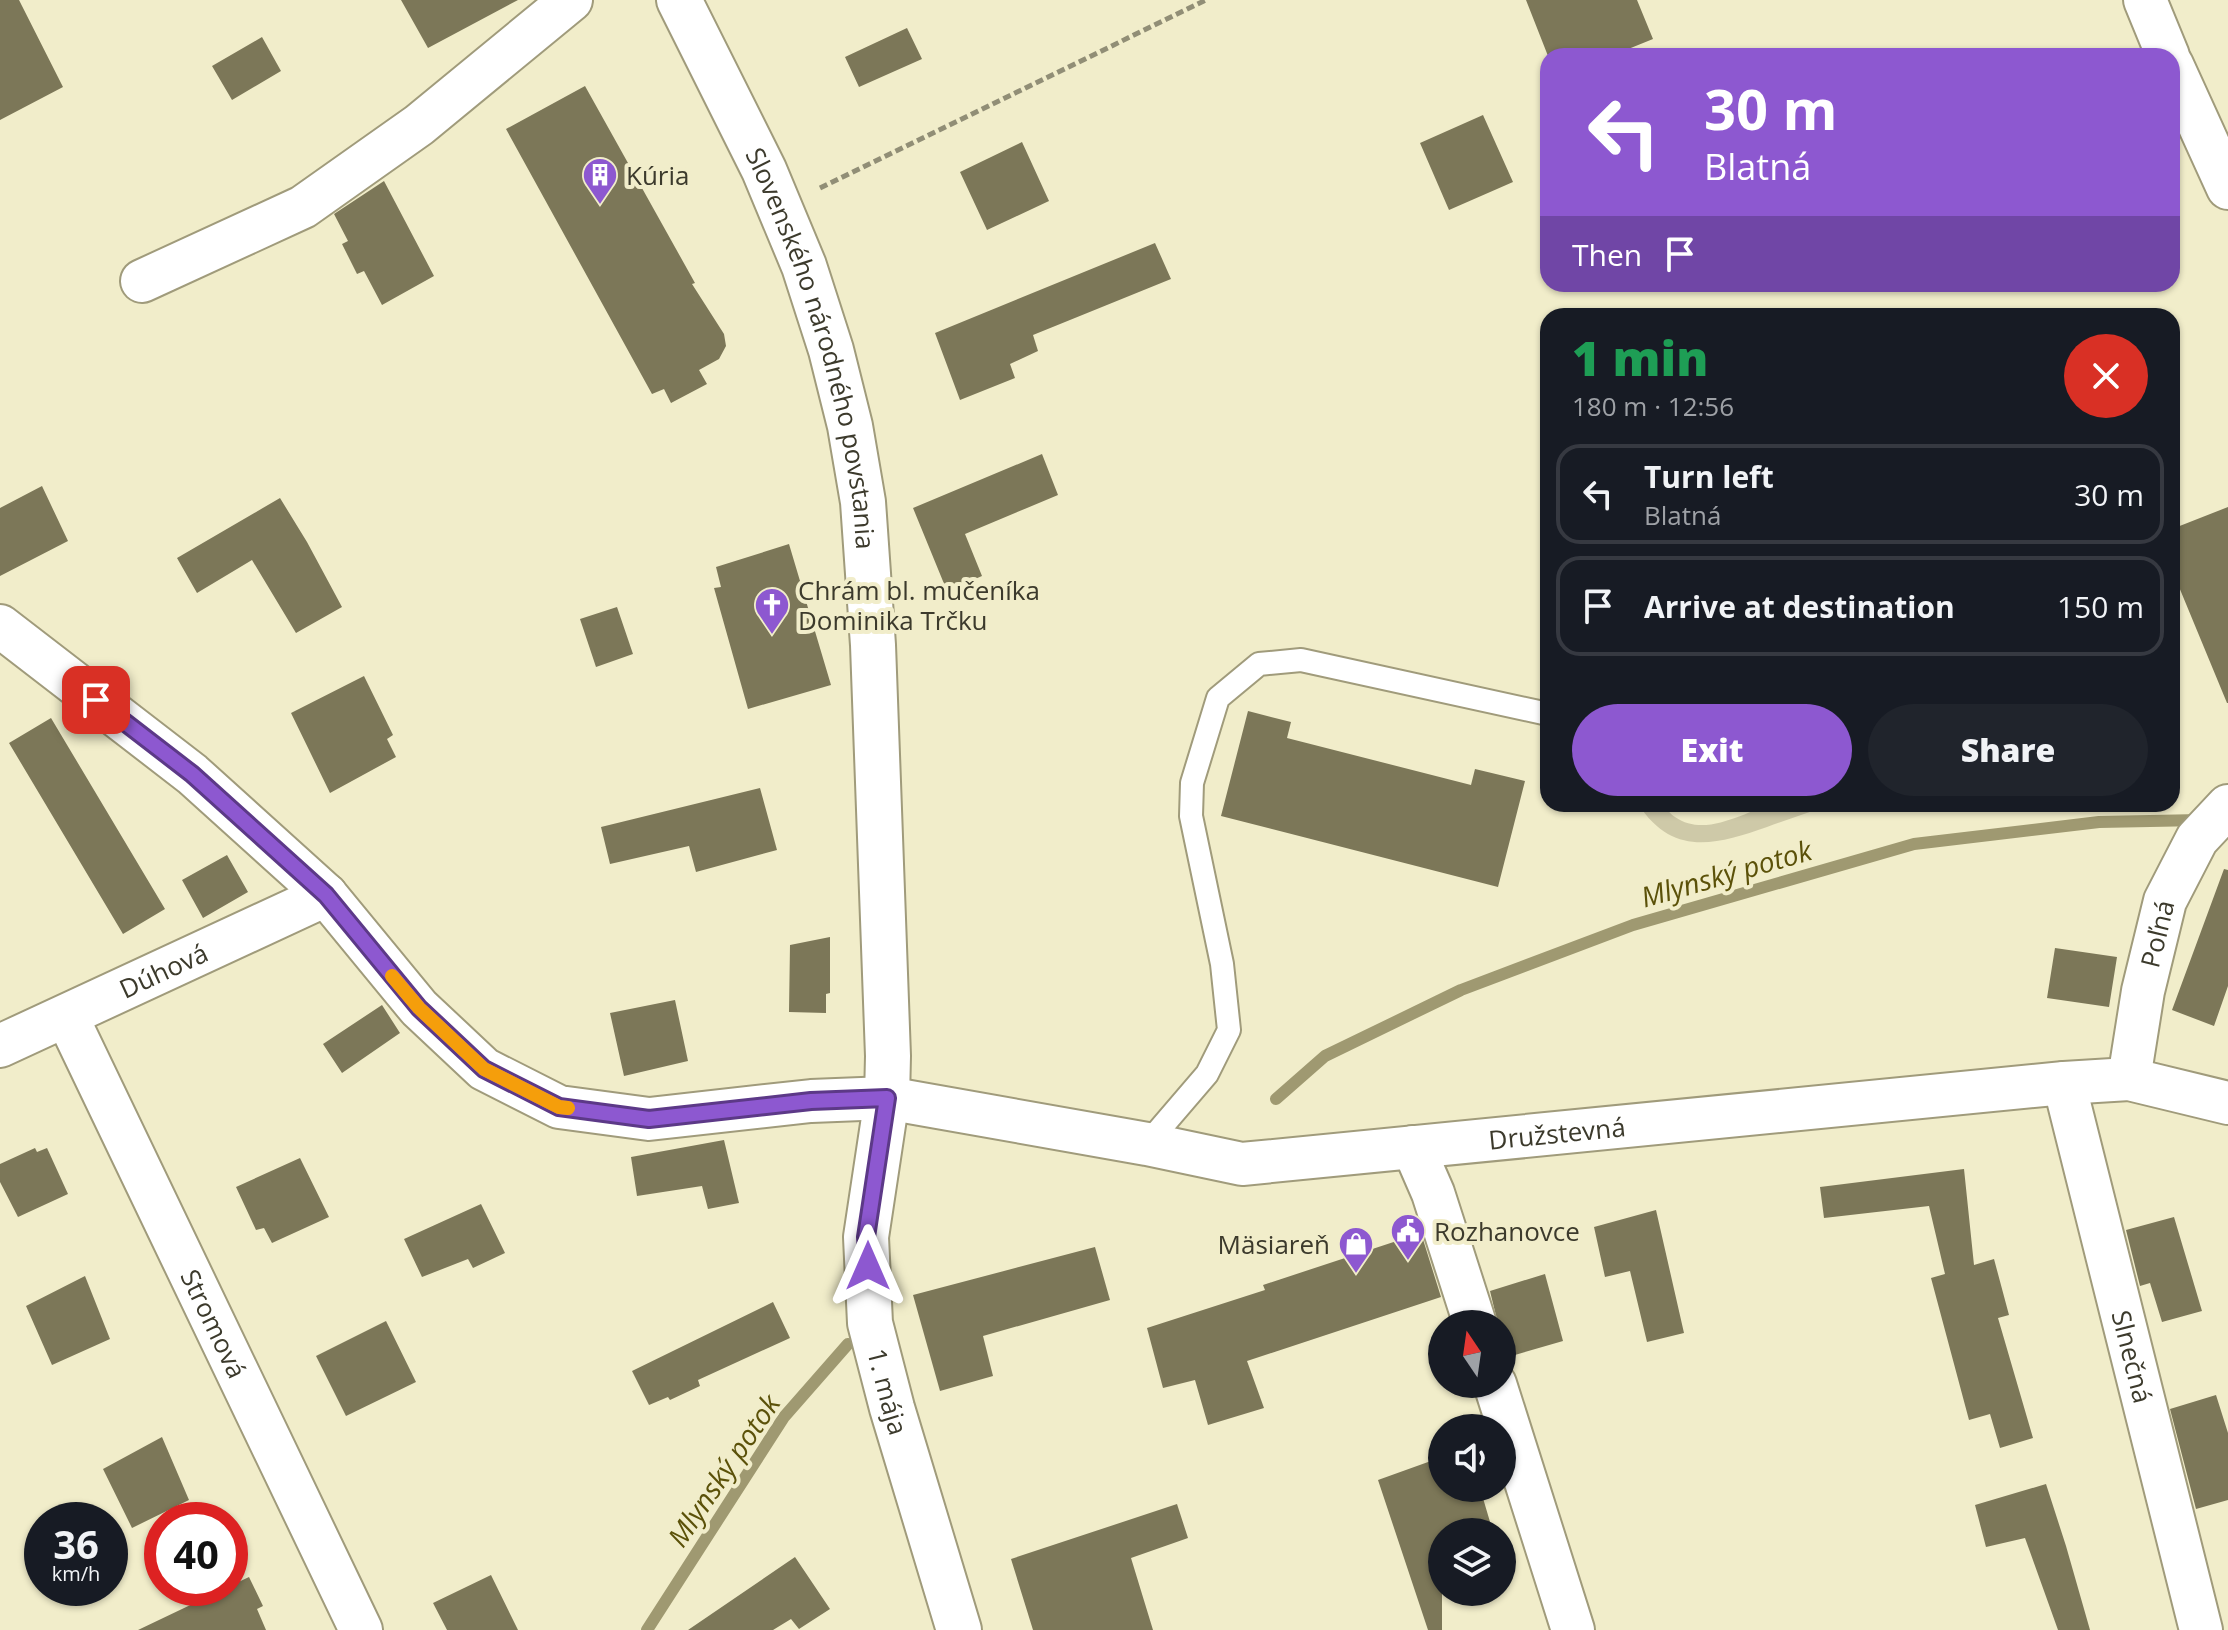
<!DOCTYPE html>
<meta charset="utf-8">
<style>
body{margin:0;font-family:"Open Sans",sans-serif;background:#20242c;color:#f1f3f6;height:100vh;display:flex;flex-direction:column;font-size:30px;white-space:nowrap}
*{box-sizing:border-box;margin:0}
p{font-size:26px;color:#9ea1a6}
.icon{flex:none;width:44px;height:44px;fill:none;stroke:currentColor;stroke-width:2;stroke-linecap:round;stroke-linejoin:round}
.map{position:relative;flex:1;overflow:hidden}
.sheet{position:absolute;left:1540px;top:308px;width:640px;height:504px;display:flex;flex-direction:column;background:#171b24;border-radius:24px;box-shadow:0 2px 6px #0004}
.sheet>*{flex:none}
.guide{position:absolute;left:1540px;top:48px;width:640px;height:244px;border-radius:24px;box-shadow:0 2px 6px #0004;background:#8d58d0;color:#fff;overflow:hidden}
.needle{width:52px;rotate:347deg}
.fabs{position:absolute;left:1428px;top:1310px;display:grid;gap:16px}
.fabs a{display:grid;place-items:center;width:88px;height:88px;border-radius:50%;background:#171b24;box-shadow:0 2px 6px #0004;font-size:40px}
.speed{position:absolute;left:24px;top:1502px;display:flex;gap:16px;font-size:40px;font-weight:700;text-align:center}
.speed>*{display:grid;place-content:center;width:104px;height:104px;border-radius:50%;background:#171b24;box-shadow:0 2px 6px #0004;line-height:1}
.speed small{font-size:20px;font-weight:400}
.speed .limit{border:12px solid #d22;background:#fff;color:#111}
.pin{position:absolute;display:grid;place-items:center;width:68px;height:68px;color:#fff;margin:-34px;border-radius:16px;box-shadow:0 4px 12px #0006}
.me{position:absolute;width:88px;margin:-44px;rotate:0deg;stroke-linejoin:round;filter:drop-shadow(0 0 6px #0008)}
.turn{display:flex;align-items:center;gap:28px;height:168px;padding:0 32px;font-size:36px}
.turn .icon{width:104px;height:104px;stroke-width:2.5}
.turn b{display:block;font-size:56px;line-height:68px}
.then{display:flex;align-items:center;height:76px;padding:0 32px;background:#0003;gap:16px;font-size:30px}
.round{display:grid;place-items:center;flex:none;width:84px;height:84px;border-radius:42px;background:#20242c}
.overview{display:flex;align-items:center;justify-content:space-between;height:136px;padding:0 32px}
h1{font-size:48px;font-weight:800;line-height:60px;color:#1e9e55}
.button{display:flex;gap:16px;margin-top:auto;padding:16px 32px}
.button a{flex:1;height:92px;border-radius:48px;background:#8d58d0;color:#fff;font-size:32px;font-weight:800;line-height:92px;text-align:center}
.button a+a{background:#20242c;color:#f1f3f6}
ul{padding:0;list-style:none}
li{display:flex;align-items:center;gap:24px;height:100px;margin:0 16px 12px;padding:0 16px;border:4px solid #363941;border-radius:24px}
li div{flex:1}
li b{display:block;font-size:30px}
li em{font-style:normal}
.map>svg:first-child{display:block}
.green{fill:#cec9a8}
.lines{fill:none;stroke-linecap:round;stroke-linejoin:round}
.stream{stroke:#9f9971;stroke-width:12}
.building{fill:#7c7758}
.lane-casing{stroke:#a09b7b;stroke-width:26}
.street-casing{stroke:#a09b7b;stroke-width:46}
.secondary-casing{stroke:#a09b7b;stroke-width:48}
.path{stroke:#918e76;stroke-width:5;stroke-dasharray:8 4;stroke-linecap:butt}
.lane{stroke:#fff;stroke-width:22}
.street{stroke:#fff;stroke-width:42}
.secondary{stroke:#fff;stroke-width:44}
.route-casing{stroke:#5c3987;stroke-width:20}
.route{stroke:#8d58d0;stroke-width:14}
.slow{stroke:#f59e0b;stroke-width:14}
.labels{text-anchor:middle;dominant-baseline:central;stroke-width:8;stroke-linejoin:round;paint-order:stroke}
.poi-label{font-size:26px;fill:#3c3a2c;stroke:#f1edca;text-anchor:start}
.street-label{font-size:26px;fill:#3c3a2c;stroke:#f1edca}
.water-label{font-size:28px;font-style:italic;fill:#5b5109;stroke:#f1edca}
</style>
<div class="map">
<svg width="2228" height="1630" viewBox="0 0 2228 1630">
<rect width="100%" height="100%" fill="#f1edca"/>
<!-- green -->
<path class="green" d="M1638 804H1662C1666 808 1670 814 1675 817 1707 839 1745 810 1776 804 1794 801 1815 804 1832 804 1811 812 1789 819 1767 827 1715 845 1673 857 1638 804Z"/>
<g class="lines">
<!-- stream -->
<path class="stream" d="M1276 1099 1325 1056 1461 990 1633 925 1914 844 2099 822 2201 820
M647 1630 784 1417 848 1344"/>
</g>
<!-- building -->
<path class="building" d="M0 0H19L63 87 0 120Z
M401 0H518L428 48Z
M1526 0H1637L1653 39 1611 56H1548Z
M907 28 922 59 859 87 845 57Z
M262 37 281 71 232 100 212 66Z
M585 86 695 283 692 284 724 334 726 346 719 359 699 370 707 384 671 403 664 389 652 394 506 129Z
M1483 115 1513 182 1449 210 1420 143Z
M1022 142 1049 201 987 230 960 172Z
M384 181 434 276 382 305 364 271 357 274 342 244 348 241 334 214Z
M1155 243 1171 279 1033 335 1038 351 1010 364 1015 378 960 400 935 333Z
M1042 454 1058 495 965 534 982 576 947 591 913 508Z
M42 486 68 541 0 576V508Z
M280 498 307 542 342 607 296 633 252 560 197 593 177 558Z
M2228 507V703H2227L2172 570V529Z
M789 544 831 685 748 709 714 588 721 587 716 567Z
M617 607 633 654 596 667 580 619Z
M364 676 393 735 387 739 396 757 330 793 291 713Z
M1248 711 1291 722 1287 738 1471 785 1475 769 1525 781 1498 887 1221 816Z
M51 718 165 909 123 934 9 743Z
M760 788 777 850 696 872 689 846 610 864 601 827Z
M227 855 248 892 203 918 182 880Z
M2224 869 2228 870V986L2214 1026 2172 1010Z
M830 937V993L826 994V1013L789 1012 790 945Z
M2055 948 2117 957 2109 1007 2047 998Z
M675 1000 688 1061 624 1076 610 1013Z
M382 1005 400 1033 342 1073 323 1044Z
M724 1140 739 1203 708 1209 702 1186 637 1196 631 1157Z
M35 1148 37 1152 47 1148 68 1194 18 1217 0 1182V1164Z
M300 1158 329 1217 272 1243 264 1228 256 1230 236 1187Z
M1964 1169 1974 1265 1994 1259 2009 1315 1998 1318 2033 1438 2000 1448 1990 1414 1969 1420 1931 1278 1945 1274 1929 1206 1824 1218 1820 1187Z
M481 1204 505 1253 473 1268 468 1259 422 1277 404 1239Z
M1656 1210 1684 1333 1647 1342 1630 1271 1605 1277 1594 1227Z
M2174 1217 2202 1311 2162 1322 2150 1283 2140 1286 2126 1230Z
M1421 1233 1441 1297 1247 1361 1264 1408 1208 1425 1195 1380 1163 1388 1147 1328 1265 1290 1263 1285Z
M1095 1247 1110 1300 983 1336 993 1376 940 1391 913 1295Z
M1545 1274 1563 1341 1508 1357 1502 1336V1324H1498L1490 1291Z
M85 1276 110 1339 52 1365 26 1306Z
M773 1302 790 1338 698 1380 700 1386 670 1400 668 1397 649 1405 632 1371Z
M386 1321 416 1382 346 1416 316 1356Z
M2216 1395 2228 1433V1500L2196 1509 2170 1409Z
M162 1437 189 1500 132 1528 103 1469Z
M1442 1457V1488H1480L1493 1532H1442V1630H1428L1378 1480Z
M2046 1484 2066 1546 2090 1630H2058L2025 1538 1986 1547 1975 1505Z
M1177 1504 1188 1538 1131 1558 1153 1630H1033L1011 1559Z
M795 1557 830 1609 799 1629 791 1619 773 1630H688Z
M491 1575 518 1630H447L433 1603Z
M249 1577 263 1606 257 1609 266 1630H138L226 1588H230V1586Z"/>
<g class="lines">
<defs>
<path id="lane" d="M1147 1144 1207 1074 1229 1030 1222 964 1191 816 1192 783 1218 698 1259 664 1301 660 1548 714"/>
<g id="street">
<path d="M2145 0 2168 56"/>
<path d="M2172 65 2228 188"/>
<path d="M142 281 303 207 419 125 571 0"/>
<path id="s1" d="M0 626 192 774 326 895 419 1008 484 1069 559 1107 649 1119 811 1101 887 1098 1147 1144 1242 1164 2064 1083 2129 1079 2228 1103"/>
<path id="s2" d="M67 1017 361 1630"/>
<path id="s3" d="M0 1046 326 895"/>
<path id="s4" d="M2129 1079 2143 991 2165 901 2197 839 2228 806"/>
<path id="s5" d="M2064 1083 2201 1630"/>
<path d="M1413 1147 1433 1193 1475 1324"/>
<path d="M1495 1384 1573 1630"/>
</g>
<g id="secondary">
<path id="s6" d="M679 0 764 170 804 266 831 350 850 426 863 502 873 645 888 1056 887 1098 866 1237 870 1323 892 1408 959 1630"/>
</g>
</defs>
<!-- lane casing -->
<use href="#lane" class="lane-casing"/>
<!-- street casing -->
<use href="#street" class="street-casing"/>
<!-- secondary casing -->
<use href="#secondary" class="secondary-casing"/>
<!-- path -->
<path class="path" d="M820 188 1206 0"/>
<!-- lane -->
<use href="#lane" class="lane"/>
<!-- street -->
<use href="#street" class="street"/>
<!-- secondary -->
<use href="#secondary" class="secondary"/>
</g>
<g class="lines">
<defs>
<path id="route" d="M96 700 192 774 326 895 419 1008 484 1069 559 1107 649 1119 811 1101 887 1098 866 1237 868 1266"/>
</defs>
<!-- route casing -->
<use href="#route" class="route-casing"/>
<!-- route -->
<use href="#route" class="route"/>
<!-- slow -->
<path class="slow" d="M392 976 419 1008 484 1069 559 1107 568 1108"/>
</g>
<!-- icons -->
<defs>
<symbol id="building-pin" viewBox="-11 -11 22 30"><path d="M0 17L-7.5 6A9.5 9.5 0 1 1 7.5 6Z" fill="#8d58d0" stroke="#f1edca"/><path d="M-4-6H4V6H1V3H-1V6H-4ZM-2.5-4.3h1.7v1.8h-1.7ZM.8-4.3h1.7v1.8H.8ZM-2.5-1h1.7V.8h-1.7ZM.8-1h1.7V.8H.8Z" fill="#fff"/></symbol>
<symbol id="church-pin" viewBox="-11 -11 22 30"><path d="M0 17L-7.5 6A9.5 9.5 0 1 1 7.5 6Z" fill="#8d58d0" stroke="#f1edca"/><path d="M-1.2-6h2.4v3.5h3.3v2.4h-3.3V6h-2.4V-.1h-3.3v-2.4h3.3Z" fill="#fff"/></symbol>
<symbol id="civic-pin" viewBox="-11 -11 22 30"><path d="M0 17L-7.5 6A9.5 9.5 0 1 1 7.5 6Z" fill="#8d58d0" stroke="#f1edca"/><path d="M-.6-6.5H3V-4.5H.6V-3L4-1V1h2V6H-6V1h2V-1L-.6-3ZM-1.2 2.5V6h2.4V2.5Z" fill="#fff"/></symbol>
<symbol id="shop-pin" viewBox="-11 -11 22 30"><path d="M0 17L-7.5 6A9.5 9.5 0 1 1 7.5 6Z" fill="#8d58d0" stroke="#f1edca"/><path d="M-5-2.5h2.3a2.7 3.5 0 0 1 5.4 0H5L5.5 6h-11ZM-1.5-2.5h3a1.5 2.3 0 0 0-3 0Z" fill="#fff"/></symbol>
</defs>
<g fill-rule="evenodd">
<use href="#building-pin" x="580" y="155" width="40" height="54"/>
<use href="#church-pin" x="752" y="585" width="40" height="54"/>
<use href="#civic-pin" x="1388" y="1211" width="40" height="54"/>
<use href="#shop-pin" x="1336" y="1224" width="40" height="54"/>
</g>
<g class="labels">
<!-- poi labels -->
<g class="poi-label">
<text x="626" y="175">Kúria</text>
<text x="798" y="590">Chrám bl. mučeníka<tspan x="798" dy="30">Dominika Trčku</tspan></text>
<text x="1434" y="1231">Rozhanovce</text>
<text x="1330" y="1244" text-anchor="end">Mäsiareň</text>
</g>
<!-- street labels -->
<g class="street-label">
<text stroke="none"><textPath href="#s6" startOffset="376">Slovenského národného povstania</textPath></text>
<text stroke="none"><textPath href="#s4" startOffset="148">Poľná</textPath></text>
<text stroke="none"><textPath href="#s3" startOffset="180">Dúhová</textPath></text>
<text stroke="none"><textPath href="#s1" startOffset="1750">Družstevná</textPath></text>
<text stroke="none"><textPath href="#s2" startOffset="340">Stromová</textPath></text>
<text stroke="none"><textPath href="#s5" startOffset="282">Slnečná</textPath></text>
<text stroke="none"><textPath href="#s6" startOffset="1432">1. mája</textPath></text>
</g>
<!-- water labels -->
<g class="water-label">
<text transform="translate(1726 873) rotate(-16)">Mlynský potok</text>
<text transform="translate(723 1470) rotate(-56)">Mlynský potok</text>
</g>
</g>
</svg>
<div class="fabs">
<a><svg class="needle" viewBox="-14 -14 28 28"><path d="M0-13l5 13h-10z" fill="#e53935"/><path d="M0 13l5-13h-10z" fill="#9ea1a6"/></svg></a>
<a><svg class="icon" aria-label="sound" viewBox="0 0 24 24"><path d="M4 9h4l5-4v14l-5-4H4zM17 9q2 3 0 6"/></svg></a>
<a><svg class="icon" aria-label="layers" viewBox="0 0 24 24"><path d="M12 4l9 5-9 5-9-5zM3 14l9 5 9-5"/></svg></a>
</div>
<div class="speed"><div>36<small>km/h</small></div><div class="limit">40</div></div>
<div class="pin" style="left:96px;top:700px;background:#d93025"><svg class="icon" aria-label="arrive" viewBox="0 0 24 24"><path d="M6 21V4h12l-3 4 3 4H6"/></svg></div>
<svg class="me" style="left:868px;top:1266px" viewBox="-20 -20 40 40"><path d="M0-17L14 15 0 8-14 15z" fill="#8d58d0" stroke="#fff" stroke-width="4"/></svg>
<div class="guide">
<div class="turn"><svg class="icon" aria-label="left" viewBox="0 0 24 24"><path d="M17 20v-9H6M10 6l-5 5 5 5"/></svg><div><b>30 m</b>Blatná</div></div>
<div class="then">Then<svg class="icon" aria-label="arrive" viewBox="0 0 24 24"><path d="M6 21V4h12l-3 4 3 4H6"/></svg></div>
</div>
<section class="sheet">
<div class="overview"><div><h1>1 min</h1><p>180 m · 12:56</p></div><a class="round" style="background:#d93025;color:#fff"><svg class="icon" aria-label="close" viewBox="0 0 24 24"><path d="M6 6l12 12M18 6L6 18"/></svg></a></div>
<ul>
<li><svg class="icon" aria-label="left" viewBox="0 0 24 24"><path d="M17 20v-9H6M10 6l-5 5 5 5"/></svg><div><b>Turn left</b><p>Blatná</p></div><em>30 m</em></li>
<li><svg class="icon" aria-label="arrive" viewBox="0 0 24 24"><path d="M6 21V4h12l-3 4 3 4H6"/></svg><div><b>Arrive at destination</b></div><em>150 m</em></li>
</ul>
<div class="button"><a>Exit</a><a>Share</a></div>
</section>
</div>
